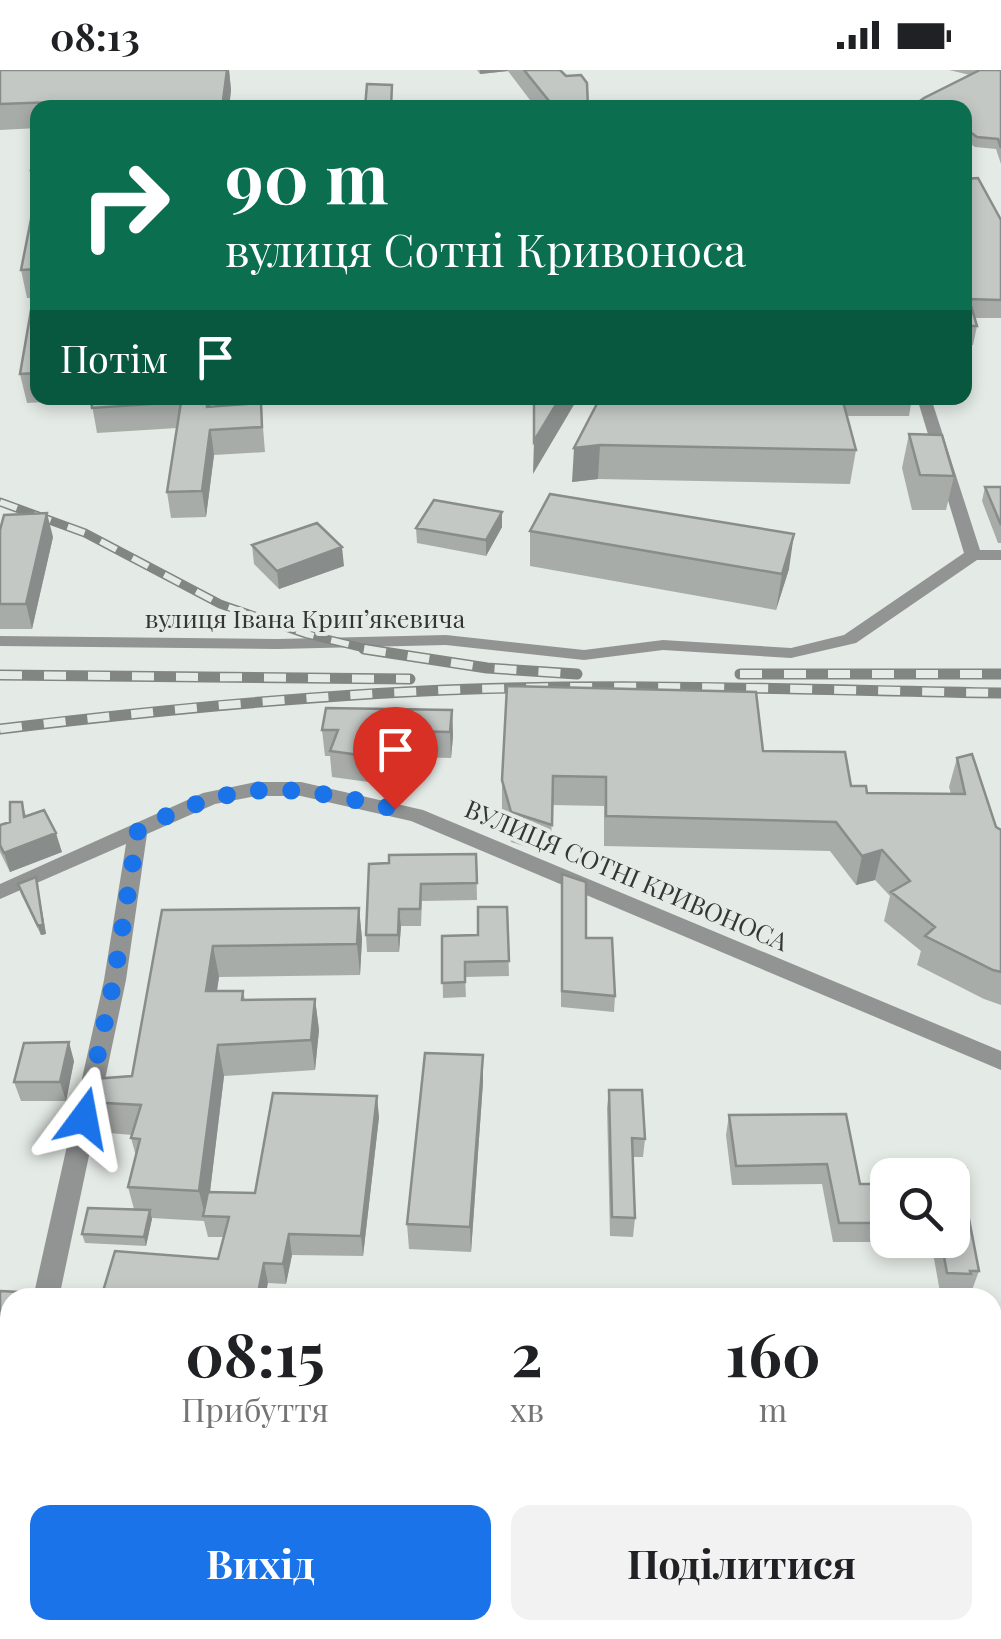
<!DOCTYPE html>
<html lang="uk">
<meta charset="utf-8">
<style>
body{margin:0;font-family:"Playfair Display",serif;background:#f2f2f2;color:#202124;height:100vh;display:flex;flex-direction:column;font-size:38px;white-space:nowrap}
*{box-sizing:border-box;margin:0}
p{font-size:32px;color:#757577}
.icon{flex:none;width:55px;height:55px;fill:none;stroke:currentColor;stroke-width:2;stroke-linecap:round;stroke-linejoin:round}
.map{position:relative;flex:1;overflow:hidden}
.panel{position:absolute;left:0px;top:1218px;width:1002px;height:352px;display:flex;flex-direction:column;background:#fff;border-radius:30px 30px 0 0;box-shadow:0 5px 15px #0003}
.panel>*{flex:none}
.top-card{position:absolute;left:30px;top:30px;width:942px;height:305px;border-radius:20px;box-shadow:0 5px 15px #0003;background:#0b6e4f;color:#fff;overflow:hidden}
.fabs{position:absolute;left:870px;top:1088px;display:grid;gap:20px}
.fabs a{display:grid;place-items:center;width:100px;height:100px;border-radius:20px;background:#fff;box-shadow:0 5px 15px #0003;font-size:50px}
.pin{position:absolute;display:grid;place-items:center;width:85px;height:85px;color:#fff;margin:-102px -42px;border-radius:50% 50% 50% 0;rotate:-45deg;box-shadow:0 0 10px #0007}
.pin .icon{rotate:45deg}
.me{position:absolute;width:110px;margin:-55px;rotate:13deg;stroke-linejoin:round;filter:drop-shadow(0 0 8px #0008)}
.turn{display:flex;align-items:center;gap:35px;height:210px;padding:0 30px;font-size:45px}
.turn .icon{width:130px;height:130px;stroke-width:2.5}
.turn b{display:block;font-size:70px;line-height:85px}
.then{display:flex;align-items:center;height:95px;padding:0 30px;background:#0003;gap:20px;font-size:38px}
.eta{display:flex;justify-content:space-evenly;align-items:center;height:170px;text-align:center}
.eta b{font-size:60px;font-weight:700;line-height:70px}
.cta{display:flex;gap:20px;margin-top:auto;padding:20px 30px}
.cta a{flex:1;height:115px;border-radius:20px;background:#1a73e8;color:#fff;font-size:40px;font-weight:700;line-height:115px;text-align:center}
.cta a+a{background:#f2f2f2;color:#202124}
.status{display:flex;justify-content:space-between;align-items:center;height:70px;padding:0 50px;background:#fff;direction:ltr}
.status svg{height:28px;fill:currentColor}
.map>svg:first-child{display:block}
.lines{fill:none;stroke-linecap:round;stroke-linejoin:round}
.minor{fill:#929493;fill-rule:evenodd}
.rail-far1-casing{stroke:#828683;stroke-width:9}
.rail-casing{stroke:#828683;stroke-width:11}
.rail-far1{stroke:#e4eae6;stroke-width:6;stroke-dasharray:18;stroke-linecap:butt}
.rail{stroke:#e4eae6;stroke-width:8;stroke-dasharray:22;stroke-linecap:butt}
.wall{fill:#a8aca9}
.shaded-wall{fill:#888c8a}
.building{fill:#c3c8c5;stroke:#888c8a;stroke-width:2.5}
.route{stroke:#1a73e8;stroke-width:18;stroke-dasharray:0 32.4}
.labels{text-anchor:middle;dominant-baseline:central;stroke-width:8;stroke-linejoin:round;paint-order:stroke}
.street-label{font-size:25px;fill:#343635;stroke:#e4eae6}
</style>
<div class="status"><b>08:13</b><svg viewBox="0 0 49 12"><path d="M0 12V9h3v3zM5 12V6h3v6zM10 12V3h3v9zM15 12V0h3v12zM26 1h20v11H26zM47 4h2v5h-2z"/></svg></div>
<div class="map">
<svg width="1001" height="1569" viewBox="0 0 1001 1569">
<rect width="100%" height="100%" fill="#e4eae6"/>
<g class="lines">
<!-- minor -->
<path class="minor" d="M917 328H931L980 480H1001V490H977L856 573 791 588 663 580 584 590 446 575 278 579 0 576V566L278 569 446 565 584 580 663 570 791 578 844 565 964 483Z
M256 712H301L423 740 1001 981V1000L411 751 301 726H256L215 734 147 764 126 910 59 1228H33L104 910 126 774 0 829V814L203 723Z
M10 1334V1386L0 1390V1339Z"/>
<defs>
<path id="rail-far1" d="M0 432 85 463 220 534 306 564 376 581"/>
<path id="rail" d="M364 579 487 598 577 604
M740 604H1001
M0 605 410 609
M0 659C141 642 282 628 424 621 616 612 809 620 1001 623"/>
</defs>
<!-- rail-far1 casing -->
<use href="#rail-far1" class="rail-far1-casing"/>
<!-- rail casing -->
<use href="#rail" class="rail-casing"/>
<!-- rail-far1 -->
<use href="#rail-far1" class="rail-far1"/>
<!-- rail -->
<use href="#rail" class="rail"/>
</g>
<!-- wall -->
<path class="wall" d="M0 0H229L231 20 229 38H38V58L0 60Z
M477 0H560L588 38H536L508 1 480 4Z
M949 0H1001V94L996 79 975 77 965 70V38H910L970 5Z
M38 82V328H82L81 330 27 333 20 304 33 228H27L21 200 36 123 31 100Z
M965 109 1001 150V248H975L977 256 973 275H965Z
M96 328H211V337L261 333 265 382 214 385 206 447 171 448 167 422 177 358 97 363 91 329Z
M600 328H912L909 346H847L856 380 850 414 598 409 572 412Z
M909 364 954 406 946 440H912L902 398Z
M985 417H1001V473H998L982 431Z
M502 442V457L486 486 417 473 416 458Z
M0 460 53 467 32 559H0Z
M530 461 789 499 776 540 530 496Z
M252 475 344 496 279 519 254 494Z
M452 640 453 666 451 688 408 687 398 716 332 707 330 686H325L322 660Z
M763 681 867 723 951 724 949 717 957 688 996 757 1001 760V935L984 929 917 895 921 881 884 851 890 826 875 810 856 815 830 781 604 776V736L552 735 551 784 511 772 502 740V710Z
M22 732 26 746 62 782 10 802 0 782V755L10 752Z
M476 784 477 830 422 831 421 856H401L399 882H367L366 865 389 793Z
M36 807 46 864 41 865 21 824 18 814Z
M561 820 615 926 614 942 561 937Z
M507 837 509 906 465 907 466 927 443 928 442 866 478 865Z
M359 838 362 869 360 905 219 907 217 921H243L245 930 315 929 319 960 315 1000 224 1006 210 1122 255 1123 379 1047 363 1186 292 1185 286 1214 268 1213 218 1189 224 1167H208L204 1151 152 1148 146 1176 85 1173 82 1164 134 1139 128 1117 136 1086 131 1068 132 1065 98 1062 88 1032 132 1006 162 840Z
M483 985V1012L471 1182 409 1179 407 1154Z
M74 991 66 1031H21L14 1012Z
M609 1020 645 1069 643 1087H633L635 1148 633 1167 610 1166 607 1038Z
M846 1044 860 1114H888V1170H952V1105H936L940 1094 966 1098 968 1144 979 1201 972 1220H964L963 1223 940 1222 931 1172H833L822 1114 732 1115 726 1065 729 1045Z
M0 1221 19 1222 22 1228H10V1262H0Z
M992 1400 1001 1401V1437L992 1436Z"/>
<!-- shaded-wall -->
<path class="shaded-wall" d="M225 0H229L231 20 229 38H222Z
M480 0H508V1L480 4Z
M207 328H211V362L214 385 206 447 202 421Z
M560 328H578L533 404 534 371Z
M600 375 598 409 572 412 574 378Z
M502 442V457L486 486V470Z
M47 443 53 467 32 559 26 534Z
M794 464 789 499 776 540 782 504Z
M342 477 344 496 279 519 277 501Z
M452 640 453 666 451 688 450 662Z
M407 661 408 687 398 716 397 690Z
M56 763 62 782 10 802 4 783Z
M882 780 875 810 856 815 862 786Z
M36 807 46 864 41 865 38 856Z
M359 838 362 869 360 905 357 874Z
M399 839 401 856 399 882 398 865Z
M213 876 219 907 212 952 206 921Z
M315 929 319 960 315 1000 311 970Z
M69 972 74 991 66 1031 60 1012Z
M218 975 224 1006 207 1146H205L199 1121Z
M483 985V1012L471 1182 470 1157Z
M377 1026 379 1047 363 1186 361 1166Z
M150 1140 152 1149 146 1176 144 1167Z
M289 1164 292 1185 286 1214 283 1194Z
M264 1193 268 1213 265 1228H257Z"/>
<!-- building -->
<path class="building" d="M0 0H227L222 38H53L55 32 0 34Z
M524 0H560L566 6 581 5 587 13 588 38H537L549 31Z
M980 0H1001V78L998 69 977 67 965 58V38H937L930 33 933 38H910L924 28Z
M367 14 392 15 391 38H365Z
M38 82V100H31Z
M978 108 1001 150V230L969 229 977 256H965V109Z
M38 114V199L21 200Z
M38 200V303L20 304Z
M96 328H207V337L261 333 262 357 210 360 202 421 167 422 181 332 92 338 91 329Z
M534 328H560L534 371Z
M600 328H842L856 380 600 375 574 378Z
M909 364 942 365 954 406 920 405Z
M985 417H1001V455Z
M550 424 794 464 782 504 530 461Z
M434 430 502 442 486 470 416 458Z
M47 443 26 534H0V460L4 445Z
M317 453 342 477 277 501 252 475Z
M507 616 756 622 763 681 845 682 851 716H866L867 723 965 724 957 688 972 684 996 757 1001 760V902L993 900 925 866 935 857 891 822 910 811 882 780 862 786 836 752 606 746V707L553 706 552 755 511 742 502 710Z
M326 638 452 640 450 662 407 661 397 690 330 681 338 660H322Z
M10 732H22L24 747 44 740 56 763 4 783 0 775V755L10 752Z
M476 784 477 813 421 814 420 839H399L398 865H366L369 794 389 793V785Z
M562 804 586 812V868H612L615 926 562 921Z
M36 807 43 854 38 856 18 814Z
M478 837H507L509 891 465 892V912L442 913V866L478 865Z
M359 838 357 874 213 876 206 921H243L242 930 315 929 311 970 218 975 199 1121 128 1117 140 1069 131 1068 141 1035 88 1032 93 1009 132 1006 162 840Z
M69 972 60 1012H14L24 973Z
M425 983 483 985 470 1157 407 1154Z
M609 1020H642L645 1069 632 1068 635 1148 612 1147Z
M273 1023 377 1026 361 1166 289 1164 283 1194 264 1193 257 1228H101L115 1181 218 1189 229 1147 203 1146 208 1122 255 1123Z
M846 1044 860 1114H888V1153H839L827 1094 736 1096 729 1045Z
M940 1094 966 1098 968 1144 979 1201H970L971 1204 947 1203 941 1170H952V1105H940Z
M88 1138 150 1140 144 1167 82 1164Z
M0 1221 19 1222 17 1228H10V1247H0Z
M992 1400 1001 1401V1428L992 1427Z"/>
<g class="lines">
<!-- route -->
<path class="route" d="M84 1048 114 910 138 760C239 707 288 714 395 739"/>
</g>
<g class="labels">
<!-- street labels -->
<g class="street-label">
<text x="305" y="547">вулиця Івана Крипʼякевича</text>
<text transform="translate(627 804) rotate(23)">ВУЛИЦЯ СОТНІ КРИВОНОСА</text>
</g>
</g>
</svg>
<div class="fabs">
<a><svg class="icon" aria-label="search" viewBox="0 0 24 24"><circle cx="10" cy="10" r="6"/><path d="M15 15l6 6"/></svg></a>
</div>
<div class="pin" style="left:395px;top:739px;background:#d93025"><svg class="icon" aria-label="arrive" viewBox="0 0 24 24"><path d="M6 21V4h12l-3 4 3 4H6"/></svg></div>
<svg class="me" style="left:84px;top:1048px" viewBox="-20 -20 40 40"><path d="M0-17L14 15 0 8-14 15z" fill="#1a73e8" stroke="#fff" stroke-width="4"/></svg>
<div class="top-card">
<div class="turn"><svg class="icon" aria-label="right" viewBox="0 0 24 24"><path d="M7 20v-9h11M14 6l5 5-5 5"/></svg><div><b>90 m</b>вулиця Сотні Кривоноса</div></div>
<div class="then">Потім<svg class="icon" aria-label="arrive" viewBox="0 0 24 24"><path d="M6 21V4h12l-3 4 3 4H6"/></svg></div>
</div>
<section class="panel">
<div class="eta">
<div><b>08:15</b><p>Прибуття</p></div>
<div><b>2</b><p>хв</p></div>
<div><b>160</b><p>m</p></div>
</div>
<div class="cta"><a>Вихід</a><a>Поділитися</a></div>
</section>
</div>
